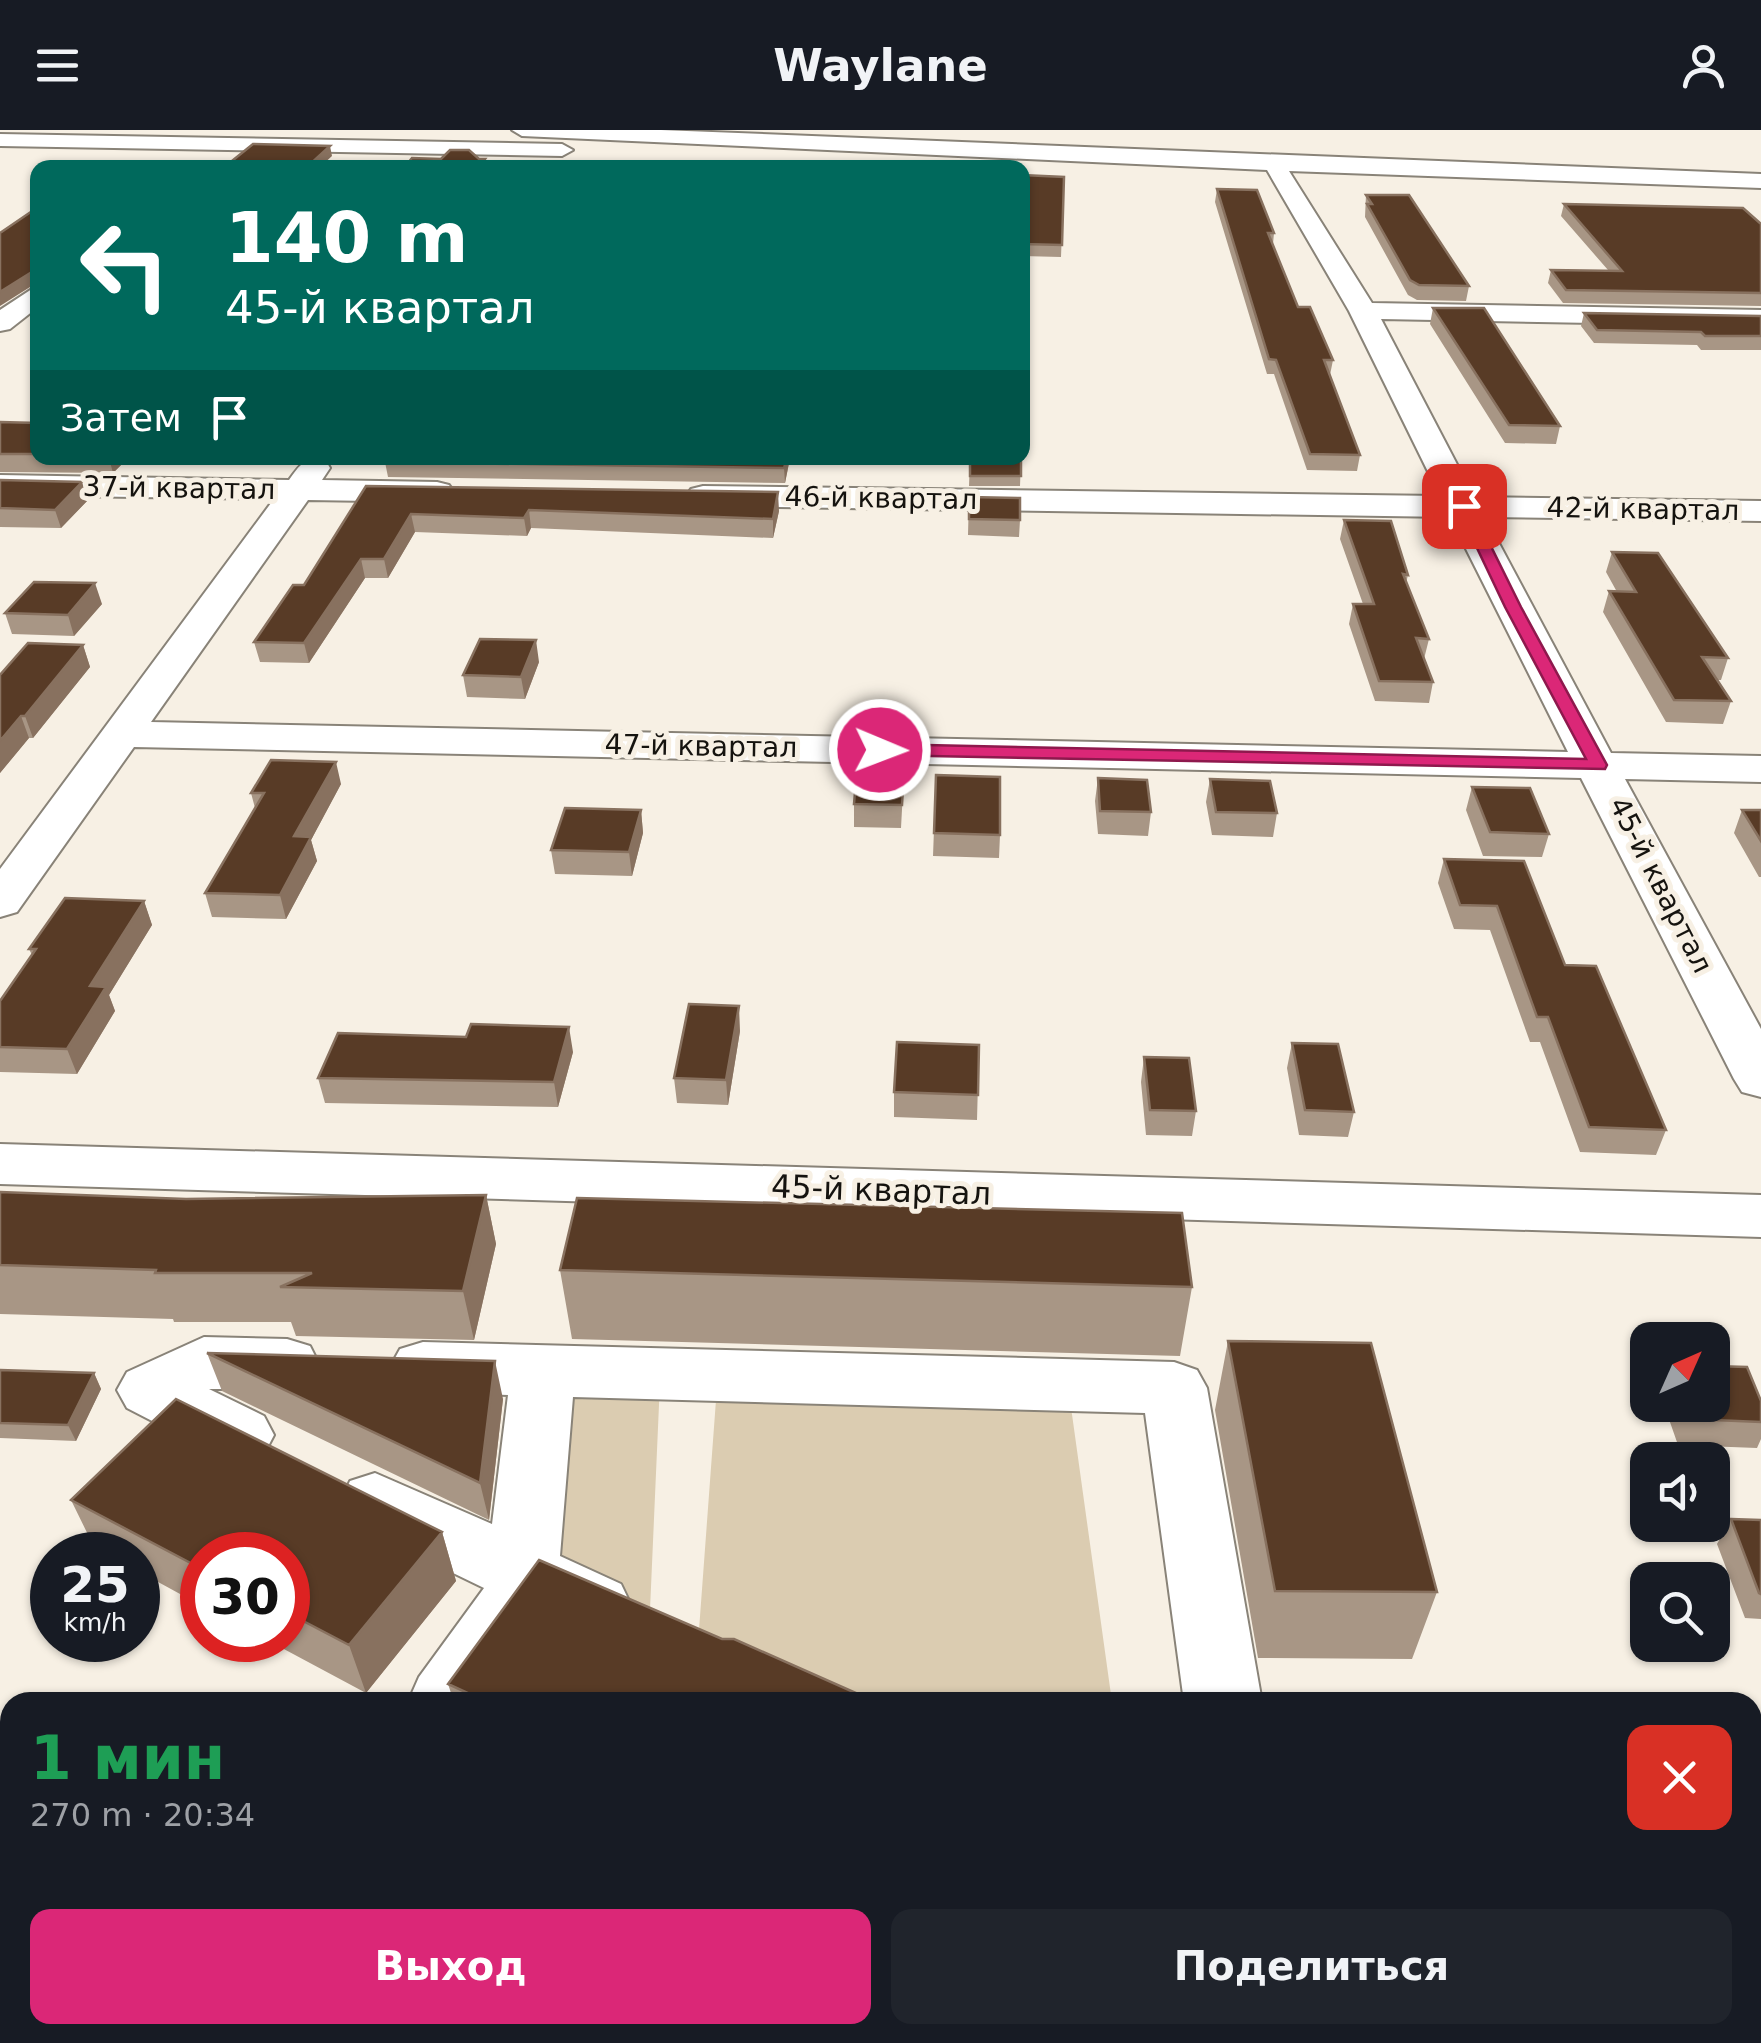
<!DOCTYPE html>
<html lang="ru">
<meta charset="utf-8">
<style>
body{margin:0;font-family:"DejaVu Sans",sans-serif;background:#20242c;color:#f1f3f6;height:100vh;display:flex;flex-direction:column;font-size:38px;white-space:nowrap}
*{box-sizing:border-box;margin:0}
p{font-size:32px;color:#9ea1a6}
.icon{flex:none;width:55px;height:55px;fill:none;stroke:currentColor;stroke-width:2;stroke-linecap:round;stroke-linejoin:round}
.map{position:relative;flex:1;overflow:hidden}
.details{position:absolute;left:0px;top:1562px;width:1762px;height:352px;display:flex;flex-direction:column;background:#171b24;border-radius:30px 30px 0 0;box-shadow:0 2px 8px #0004}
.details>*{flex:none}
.banner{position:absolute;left:30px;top:30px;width:1000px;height:305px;border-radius:20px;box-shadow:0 2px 8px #0004;background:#00695c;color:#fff;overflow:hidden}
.needle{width:65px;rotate:45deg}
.fabs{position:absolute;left:1630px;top:1192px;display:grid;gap:20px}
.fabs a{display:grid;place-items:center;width:100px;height:100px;border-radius:20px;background:#171b24;box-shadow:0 2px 8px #0004;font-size:50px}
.speed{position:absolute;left:30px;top:1402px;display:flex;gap:20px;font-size:50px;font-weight:700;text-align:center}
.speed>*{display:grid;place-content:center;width:130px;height:130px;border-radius:50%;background:#171b24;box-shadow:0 2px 8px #0004;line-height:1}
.speed small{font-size:25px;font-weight:400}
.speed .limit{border:15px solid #d22;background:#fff;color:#111}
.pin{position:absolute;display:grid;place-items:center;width:85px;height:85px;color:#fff;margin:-42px;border-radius:20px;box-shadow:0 5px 15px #0006}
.me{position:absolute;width:110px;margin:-55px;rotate:91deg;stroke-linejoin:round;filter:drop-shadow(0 0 8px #0008)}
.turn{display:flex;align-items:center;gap:35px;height:210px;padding:0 30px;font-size:45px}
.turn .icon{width:130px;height:130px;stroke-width:2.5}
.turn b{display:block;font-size:70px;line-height:85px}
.then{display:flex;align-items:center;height:95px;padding:0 30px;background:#0003;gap:20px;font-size:38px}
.round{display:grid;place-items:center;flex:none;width:105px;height:105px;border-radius:20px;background:#20242c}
.headline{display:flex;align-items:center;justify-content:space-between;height:170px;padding:0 30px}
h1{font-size:60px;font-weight:700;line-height:75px;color:#1e9e55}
.cta{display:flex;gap:20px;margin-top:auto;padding:20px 30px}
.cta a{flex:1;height:115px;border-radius:20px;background:#db2777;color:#fff;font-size:40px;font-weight:700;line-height:115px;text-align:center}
.cta a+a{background:#20242c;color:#f1f3f6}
header{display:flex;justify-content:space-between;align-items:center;height:130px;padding:0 30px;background:#171b24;font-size:45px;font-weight:700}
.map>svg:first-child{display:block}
.green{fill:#dbccb1}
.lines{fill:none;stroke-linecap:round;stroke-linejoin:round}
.minor-casing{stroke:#898378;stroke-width:4}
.minor{fill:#fff;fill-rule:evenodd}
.wall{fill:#a89685}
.shaded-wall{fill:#88715f}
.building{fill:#583b26;stroke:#88715f;stroke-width:2.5}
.route{fill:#db2777;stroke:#8e194d;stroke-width:2.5}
.labels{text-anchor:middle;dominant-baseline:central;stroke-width:10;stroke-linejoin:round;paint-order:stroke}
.far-street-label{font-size:28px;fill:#15130f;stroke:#f7f0e4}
.street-label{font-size:32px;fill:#15130f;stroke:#f7f0e4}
</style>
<header><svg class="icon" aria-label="menu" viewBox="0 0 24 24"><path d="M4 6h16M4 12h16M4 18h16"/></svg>Waylane<svg class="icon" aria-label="person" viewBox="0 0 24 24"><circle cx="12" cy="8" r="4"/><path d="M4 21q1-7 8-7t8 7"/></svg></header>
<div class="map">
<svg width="1761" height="1913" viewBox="0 0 1761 1913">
<rect width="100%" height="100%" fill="#f7f0e4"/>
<!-- green -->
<path class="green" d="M660 1252 650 1480 550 1435 566 1257Z
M716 1270H1070L1112 1572H865L699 1500Z"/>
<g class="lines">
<defs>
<path id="minor" d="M512 0H661L1761 44V58L1289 41 1372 173 1761 180V196L1381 189 1474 367 1761 371V391L1485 387 1611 623 1761 626V652L1625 649 1761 899V967L1742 962 1734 949 1581 648 134 617 17 782 0 787V739L274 369 0 365V345L289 350C300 334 306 326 326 331L330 338 322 350 437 352 449 355 454 362 449 369 437 372 308 370 151 592 1568 622 1450 387 703 376 691 373 686 366 691 359 703 356 1440 366 1349 181 1267 40 522 6Z
M0 4 562 14 573 20 562 26 0 16Z
M38 155V177L10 199 0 201V180Z
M0 1014 1761 1065V1107L0 1054Z
M204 1207 287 1209 310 1216 319 1234 310 1252 287 1259H209L264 1286 274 1305 264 1324 240 1332 216 1324 127 1278 117 1260 127 1242Z
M423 1212 1174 1232 1197 1240 1207 1258 1262 1572H1184L1145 1283 573 1267 560 1426 621 1454 632 1477 621 1500 595 1509 548 1489 490 1572H408L419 1547 484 1458 350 1393 340 1372 350 1351 375 1343 492 1394 508 1265 423 1262 400 1255 390 1237 400 1219Z
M0 1638 10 1642V1721L0 1717Z
M10 1866V1905H78L82 1913H0V1870Z
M378 1905H477L481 1913H381Z"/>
</defs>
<!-- minor casing -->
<use href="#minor" class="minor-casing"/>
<!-- minor -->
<use href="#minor" class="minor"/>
</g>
<!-- wall -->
<path class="wall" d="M1022 45 1064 47 1061 127 1022 126Z
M1217 59 1274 103 1273 114 1298 177 1333 230 1330 245 1360 325 1357 341 1307 340 1274 244H1267L1215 72Z
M1366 65 1469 156 1466 171 1417 170 1408 165 1365 87Z
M1564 74 1761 94V176L1563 173 1548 153 1551 140H1608L1561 86Z
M38 166V185H34L30 173Z
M1433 178 1560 296 1556 314 1505 313 1430 194Z
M1584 183 1761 186V220H1701L1697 215 1594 213 1581 196Z
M0 292 38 293V328H128L113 343 0 342Z
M389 328H790L785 353 388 347 385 332Z
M970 328H1021L1020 356H969Z
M0 350 88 370 61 398 0 397Z
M366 356 779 381 773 408 531 398 527 406 415 402 388 448H365L309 533 260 532 254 512 304 455Z
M969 367 1020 390 1019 407 968 405Z
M1344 390 1408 445 1406 453 1429 509 1424 529 1433 552 1429 573 1375 571 1349 494 1353 474H1363L1340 409Z
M1612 422 1728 528 1721 550H1717L1731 571 1723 594 1666 592 1603 482 1609 461 1617 462 1606 442Z
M102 474 74 506 12 504 5 483Z
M83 515 90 537 33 608H29L0 643V545Z
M539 532 525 569 467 567 463 545Z
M904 642 901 698 854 697V674Z
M936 645 1000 705 999 728 933 726Z
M1098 648 1151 682 1148 706 1098 704 1095 671Z
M1210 649 1277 683 1273 707 1212 705 1206 672Z
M341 654 311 710 317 731 286 789 212 787 205 763 255 678 251 663Z
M1472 657 1549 704 1542 727 1483 726 1466 680Z
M641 680 643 703 632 746 555 744 551 720Z
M1742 680H1761V747H1759L1734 703Z
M1444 729 1565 835 1666 1000 1656 1025 1580 1022 1540 912H1530L1490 800 1454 799 1438 753Z
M144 771 152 795 109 865 115 881 77 944 0 942V871L32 825 29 819Z
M740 901 728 975 677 973 674 948Z
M1292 913 1354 982 1348 1007 1299 1005 1287 938Z
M979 915 977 990 894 987V962Z
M573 922 558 977 325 973 318 948Z
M1144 927 1196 981 1192 1006 1146 1005 1141 952Z
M0 1062 186 1069 486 1065 496 1114 474 1210 296 1206 291 1192H174L173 1189 0 1184Z
M560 1140 1192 1157 1180 1226 572 1209Z
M1228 1211 1437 1462 1412 1529 1258 1528 1215 1280Z
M207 1223 503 1269 489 1390 222 1261Z
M0 1240 94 1243 101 1259 76 1311 0 1308Z
M1761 1271V1309L1757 1318 1678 1315 1664 1275H1712Z
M71 1370 442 1402 456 1451 366 1563 267 1510H288V1425H202V1476L138 1441V1425H107L95 1419Z
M1731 1389 1761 1390V1489L1745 1488 1717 1414Z
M722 1509 876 1572H454L448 1554Z
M1042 1905H1206L1204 1913H1059Z"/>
<!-- shaded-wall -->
<path class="shaded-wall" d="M330 16 332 26 319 38H306Z
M35 140 38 152 0 176V162Z
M109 328H128L113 343Z
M787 328H790L785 353 784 338Z
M82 352 88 370 61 398 55 380Z
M778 362 779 381 773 408V389Z
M529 380 531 398 527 406 524 388Z
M411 384 415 402 388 448 384 429Z
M361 429 365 448 309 533 304 513Z
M95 453 102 474 74 506 68 485Z
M536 510 539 532 525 569 521 547Z
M83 515 90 537 33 608 25 586Z
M21 586 29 608 0 643V611Z
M336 632 341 654 311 710 317 731 286 789 280 765 294 706Z
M641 680 643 703 632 746 629 722Z
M144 771 152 795 109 865 115 881 77 944 67 919 90 856Z
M739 876 740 901 728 975 726 950Z
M569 897 573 922 558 977 554 952Z
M486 1065 496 1114 474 1210 463 1161Z
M495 1231 503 1269 489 1390 480 1353Z
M94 1243 101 1259 76 1311 68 1295Z
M442 1402 456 1451 366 1563 349 1515Z"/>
<!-- building -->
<path class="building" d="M253 14 330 16 306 38H96L103 33 227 35Z
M450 20H469L479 29H485L478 38H404L412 28 441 29Z
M756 34 860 36 859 38H755Z
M1022 45 1064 47 1062 115 1022 114Z
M1217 59 1257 60 1274 103H1268L1298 177H1310L1333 230H1324L1360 325 1310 324 1276 230 1269 229Z
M1366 65H1409L1469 156 1419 155 1410 150 1367 74H1372Z
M1564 74 1743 78 1761 94V163L1566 160 1551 140 1622 141Z
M38 77V159L35 140 0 162V103Z
M1433 178H1484L1560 296 1509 295Z
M1584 183 1761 186V206H1705L1701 202 1597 200Z
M0 292 38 293V324H0Z
M389 328H787L784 338 385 332Z
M970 328H1021V346H970Z
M0 350 82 352 55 380 0 378Z
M366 356 778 362 773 389 529 380 524 388 411 384 384 429H361L304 513 254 512 293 455H304Z
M969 367 1020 368V390L969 389Z
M1344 390 1391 391 1408 445 1403 444 1429 509 1416 508 1433 552 1379 551 1353 474H1374Z
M1612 422 1658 423 1728 528 1702 527 1731 571 1674 570 1609 461 1636 462Z
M34 452 95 453 68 485 5 483Z
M480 509 536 510 521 547 463 545Z
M28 513 83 515 25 586H21L0 611V545Z
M271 630 336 632 294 706 311 707 280 765 205 763 264 663H251Z
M857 640 904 642 902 675 854 674Z
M936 645 1000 647V705L934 703Z
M1098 648 1147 650 1151 682 1100 681Z
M1210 649 1270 651 1277 683 1216 682Z
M1472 657 1530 658 1549 704 1490 702Z
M565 678 641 680 629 722 551 720Z
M1742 680H1761V711Z
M1444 729 1524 731 1565 835 1596 836 1666 1000 1589 997 1548 887H1537L1497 776 1460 775Z
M65 768 144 771 90 856 106 857 67 919 0 917V871L36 819H29Z
M689 874 739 876 726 950 674 948Z
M471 894 569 897 554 952 318 948 338 903 466 907Z
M897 912 979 915 978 965 894 962Z
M1292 913 1338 914 1354 982 1305 980Z
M1144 927 1189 928 1196 981 1150 980Z
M0 1062 186 1069 486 1065 463 1161 280 1157 312 1143H155L156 1140 0 1135Z
M577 1068 1182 1083 1192 1157 560 1140Z
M1228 1211 1371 1213 1437 1462 1275 1461Z
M207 1223 495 1231 480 1353Z
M1712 1236 1747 1237 1761 1271V1292L1690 1289 1685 1275H1712Z
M0 1240 94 1243 68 1295 0 1293Z
M176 1269 442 1402 349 1515 288 1483V1425H202V1439L71 1370Z
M1731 1389 1761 1390V1464L1759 1463Z
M539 1430 722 1509H734L876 1572H487L448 1554Z
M1173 1905H1205L1202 1913H1190Z"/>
<!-- route -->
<path class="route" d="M1464 372 1471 376 1521 477 1607 635 1605 639 880 625 871 620 880 614 1586 629 1505 477 1457 376Z"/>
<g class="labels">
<!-- far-street labels -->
<g class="far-street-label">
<text transform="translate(179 358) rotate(1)">37-й квартал</text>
<text transform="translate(881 368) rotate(1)">46-й квартал</text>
<text transform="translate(1643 379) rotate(1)">42-й квартал</text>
<text transform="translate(701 616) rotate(1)">47-й квартал</text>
<text transform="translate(1661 755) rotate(63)">45-й квартал</text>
</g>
<!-- street labels -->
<g class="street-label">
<text transform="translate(881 1060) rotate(2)">45-й квартал</text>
</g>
</g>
</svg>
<div class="fabs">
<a><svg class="needle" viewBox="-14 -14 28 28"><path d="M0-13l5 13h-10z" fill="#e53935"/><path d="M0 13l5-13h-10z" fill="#9ea1a6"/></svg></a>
<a><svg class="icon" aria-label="sound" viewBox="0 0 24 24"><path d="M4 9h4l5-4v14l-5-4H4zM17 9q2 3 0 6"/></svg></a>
<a><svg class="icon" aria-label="search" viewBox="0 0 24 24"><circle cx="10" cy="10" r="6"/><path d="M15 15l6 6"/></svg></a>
</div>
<div class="speed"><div>25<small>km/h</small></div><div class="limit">30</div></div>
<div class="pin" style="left:1464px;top:376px;background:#d93025"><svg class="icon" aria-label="arrive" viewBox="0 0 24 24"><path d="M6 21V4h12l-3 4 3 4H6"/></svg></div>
<svg class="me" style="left:880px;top:620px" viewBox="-20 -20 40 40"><circle r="17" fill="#db2777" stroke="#fff" stroke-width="3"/><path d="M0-11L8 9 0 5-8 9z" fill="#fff"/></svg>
<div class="banner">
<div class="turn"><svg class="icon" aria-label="left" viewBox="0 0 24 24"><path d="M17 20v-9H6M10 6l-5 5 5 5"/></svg><div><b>140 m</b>45-й квартал</div></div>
<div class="then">Затем<svg class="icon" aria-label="arrive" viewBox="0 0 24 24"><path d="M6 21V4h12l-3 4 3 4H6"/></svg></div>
</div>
<section class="details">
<div class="headline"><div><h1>1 мин</h1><p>270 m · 20:34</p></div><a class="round" style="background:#d93025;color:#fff"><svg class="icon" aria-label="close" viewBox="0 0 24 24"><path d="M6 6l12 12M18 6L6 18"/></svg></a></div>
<div class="cta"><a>Выход</a><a>Поделиться</a></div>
</section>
</div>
